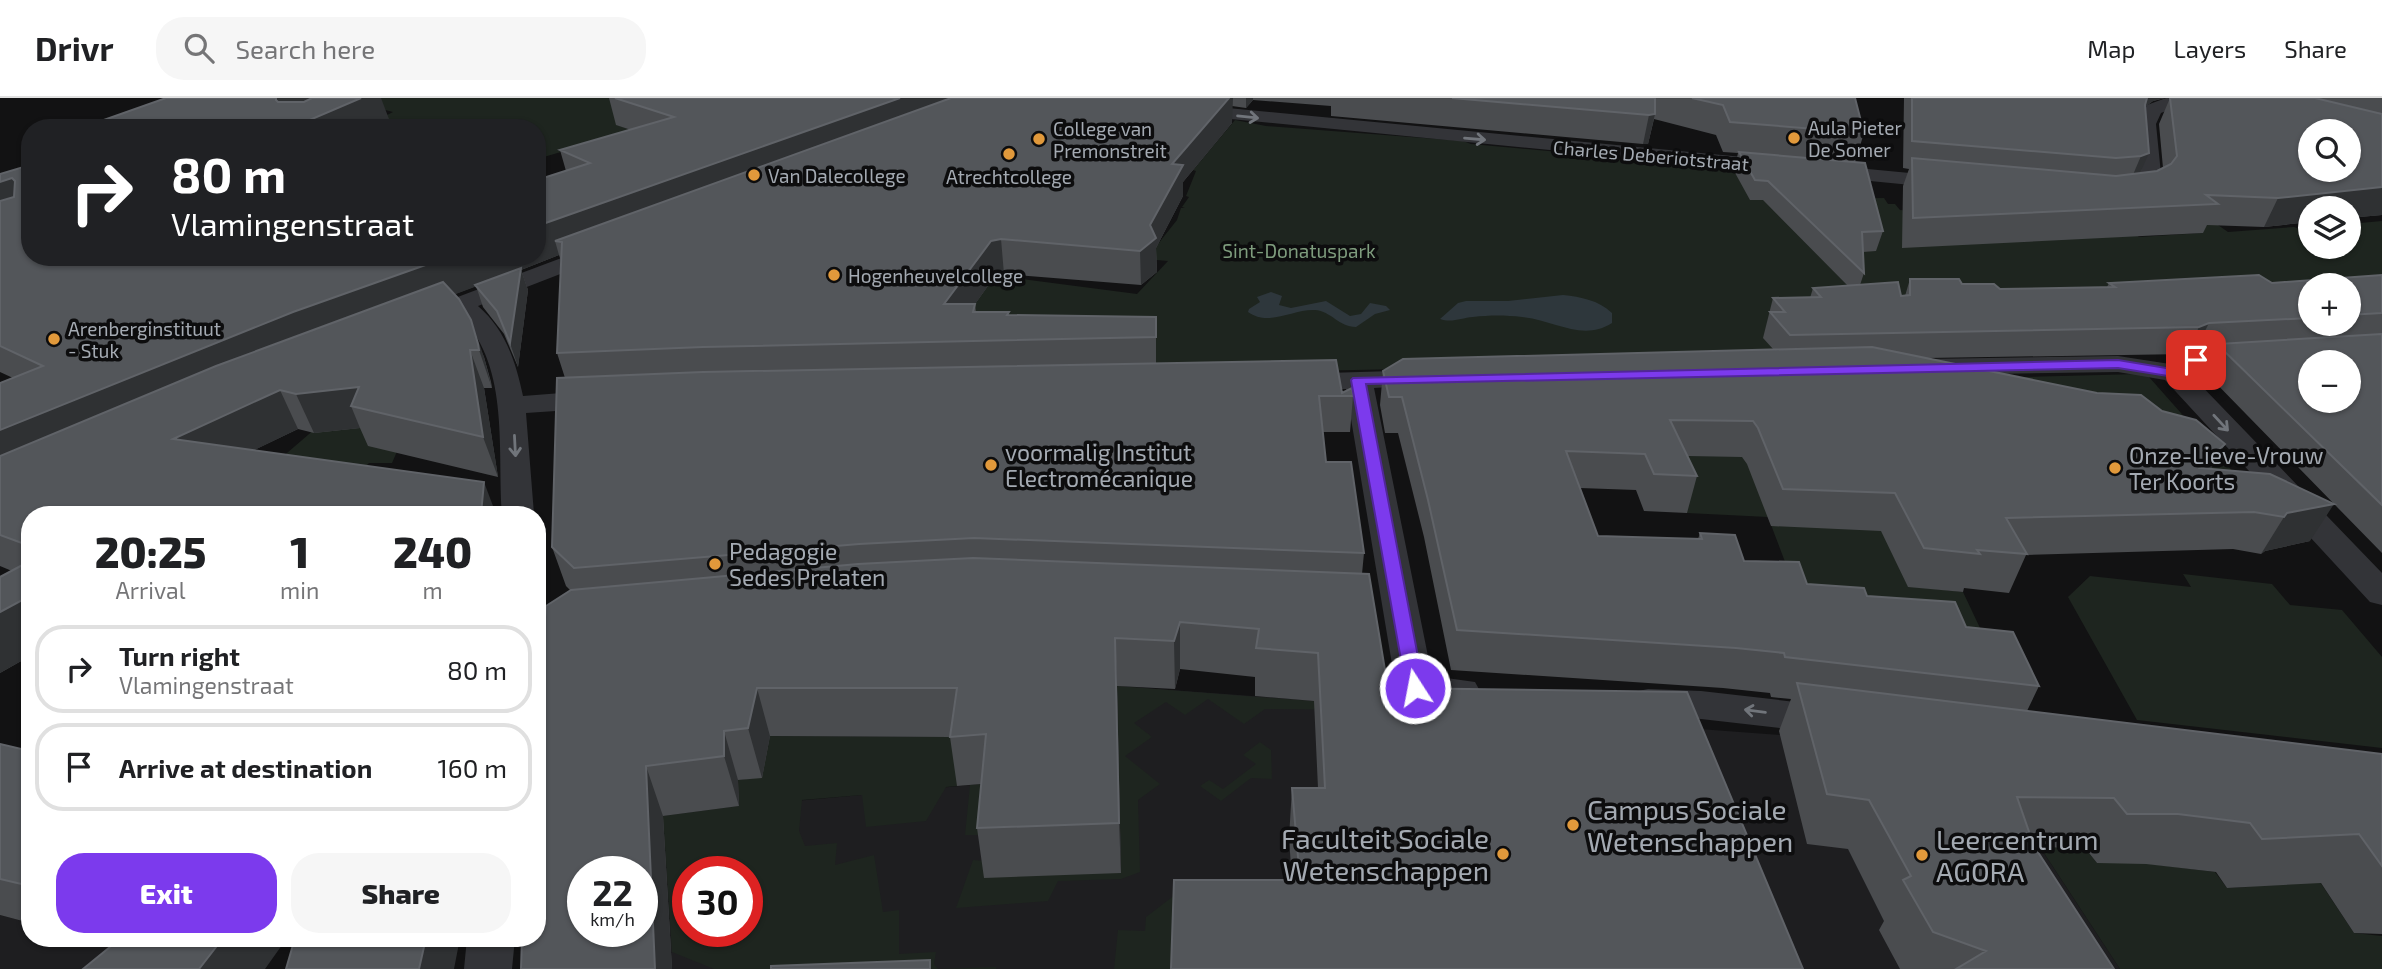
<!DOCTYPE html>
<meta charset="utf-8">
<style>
body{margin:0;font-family:"Exo 2",sans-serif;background:#f6f6f6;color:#202124;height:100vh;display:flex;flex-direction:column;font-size:26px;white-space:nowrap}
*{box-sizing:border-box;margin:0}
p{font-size:23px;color:#757577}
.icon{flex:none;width:38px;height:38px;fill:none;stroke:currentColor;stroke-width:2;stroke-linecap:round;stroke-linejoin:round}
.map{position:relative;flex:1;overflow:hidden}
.sheet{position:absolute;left:21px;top:408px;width:525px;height:441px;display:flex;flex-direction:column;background:#fff;border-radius:28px;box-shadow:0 2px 5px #0004}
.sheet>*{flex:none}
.banner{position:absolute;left:21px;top:21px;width:525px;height:147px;border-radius:28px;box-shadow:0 2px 5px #0004;background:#202124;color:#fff;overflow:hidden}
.controls{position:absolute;left:2298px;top:21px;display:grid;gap:14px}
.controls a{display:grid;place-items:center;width:63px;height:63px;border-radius:50%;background:#fff;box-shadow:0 2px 5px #0004;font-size:35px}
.speed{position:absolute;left:567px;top:758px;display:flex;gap:14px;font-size:35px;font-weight:700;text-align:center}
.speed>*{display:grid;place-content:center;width:91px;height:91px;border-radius:50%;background:#fff;box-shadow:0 2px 5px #0004;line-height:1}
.speed small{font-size:18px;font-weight:400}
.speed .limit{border:10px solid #d22;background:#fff;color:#111}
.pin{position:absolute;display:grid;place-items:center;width:60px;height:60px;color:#fff;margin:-30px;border-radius:14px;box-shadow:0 4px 10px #0006}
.me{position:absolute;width:77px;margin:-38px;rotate:349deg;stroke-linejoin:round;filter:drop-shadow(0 0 5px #0008)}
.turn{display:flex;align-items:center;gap:24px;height:147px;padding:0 35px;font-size:32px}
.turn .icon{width:91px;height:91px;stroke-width:2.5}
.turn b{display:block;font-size:49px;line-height:60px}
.eta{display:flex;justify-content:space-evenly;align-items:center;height:119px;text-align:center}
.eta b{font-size:42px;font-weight:800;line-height:49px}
.primary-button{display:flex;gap:14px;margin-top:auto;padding:14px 35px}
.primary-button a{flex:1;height:80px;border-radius:28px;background:#7c3aed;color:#fff;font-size:28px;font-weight:800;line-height:80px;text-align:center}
.primary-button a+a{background:#f6f6f6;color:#202124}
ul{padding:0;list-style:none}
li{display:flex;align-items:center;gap:21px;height:88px;margin:0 14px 10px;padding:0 21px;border:4px solid #e0e0e0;border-radius:28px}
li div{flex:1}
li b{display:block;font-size:26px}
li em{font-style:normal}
header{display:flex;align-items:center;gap:42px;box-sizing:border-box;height:98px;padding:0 35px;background:#fff;border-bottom:2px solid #e0e0e0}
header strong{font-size:33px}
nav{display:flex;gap:38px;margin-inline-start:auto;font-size:24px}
.search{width:490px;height:63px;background:#f6f6f6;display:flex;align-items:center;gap:18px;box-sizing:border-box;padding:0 24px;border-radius:28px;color:#757577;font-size:26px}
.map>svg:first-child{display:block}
.built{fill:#1e1e20;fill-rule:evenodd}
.green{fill:#1e251f;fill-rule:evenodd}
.water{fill:#2e373c}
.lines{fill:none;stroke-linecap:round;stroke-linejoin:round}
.minor{fill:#333438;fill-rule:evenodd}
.wall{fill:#4a4c4f;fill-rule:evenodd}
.shaded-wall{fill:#2f3133}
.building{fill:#53565a;stroke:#606368;stroke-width:2;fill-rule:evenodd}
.oneway{stroke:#71757b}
.route{fill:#7c3aed;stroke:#51269a;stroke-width:2}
.poi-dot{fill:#e1993b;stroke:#0d0d0e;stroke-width:2.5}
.labels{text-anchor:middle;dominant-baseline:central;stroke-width:7;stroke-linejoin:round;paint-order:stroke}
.far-poi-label{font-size:19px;fill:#a4aab2;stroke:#0d0d0e;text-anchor:start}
.far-street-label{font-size:19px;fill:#a4aab2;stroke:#0d0d0e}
.far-park-label{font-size:19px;fill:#7e9c7d;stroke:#0d0d0e}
.poi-label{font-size:23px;fill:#a4aab2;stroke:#0d0d0e;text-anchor:start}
.near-poi-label{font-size:28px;fill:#a4aab2;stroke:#0d0d0e;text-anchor:start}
</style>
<header>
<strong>Drivr</strong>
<div class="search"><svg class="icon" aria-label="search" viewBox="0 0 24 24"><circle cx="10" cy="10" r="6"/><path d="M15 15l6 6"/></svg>Search here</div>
<nav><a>Map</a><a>Layers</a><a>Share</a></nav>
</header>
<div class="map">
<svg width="2382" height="871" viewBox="0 0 2382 871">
<rect width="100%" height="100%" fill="#121213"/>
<!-- built -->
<path class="built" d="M1117 588 1780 637 1982 661 2120 871H546L550 763 663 718 739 708 993 685 984 780 1121 775ZM583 774H642V833H583ZM688 774H747V833H688Z
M0 817 30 825V840H87L181 865 174 871H0Z"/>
<!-- green -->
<path class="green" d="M377 0H704L617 27 682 50 537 89V81L548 82 610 63 578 49 537 61V30H362L393 14 366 7Z
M1235 22 1266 28 1463 43 1471 46 1689 66 1731 67 1751 102 1884 100 1888 106H1895L1900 112 2127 129 2139 139 2202 135 2183 119 2218 127 2228 134 2294 129 2310 135V149H2348L2349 126 2382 123V203L2348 187H2310L1798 263 1156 276 1155 251 957 231 992 177 1137 196 1168 163 1146 161 1177 122 1181 110H1185L1182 109 1189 99 1186 98 1196 73 1193 72Z
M2140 276 2149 279 2283 430 1987 280Z
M351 300 402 342 392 365H369L362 372 273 367Z
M1673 313 1877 423 1908 488 1963 494 2024 623 1852 537 1787 469 1768 419 1687 415 1677 394Z
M2183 476 2272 486 2290 507 2342 512 2382 559V650L2137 622 2068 499 2090 478 2191 489Z
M1117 588 1377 608V612L1265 611 1244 626 1208 601 1185 617 1166 604 1134 625 1152 639 1125 658 1160 686 1138 702 1140 774 1121 781 1058 783 1048 803 956 810 973 762 1121 775Z
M770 638 976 639 960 670 957 688 946 689 926 723 866 729 862 697 802 702 799 733 805 748 837 745 835 767 874 757 883 814 899 812V856L936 854 934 866 938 871 996 869V871H714L672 854 663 718 739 708 738 682 762 679ZM688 774H747V833H688Z
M1260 644 1271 652 1272 681 1251 680 1221 703 1200 688 1209 682 1223 691 1256 666 1243 657Z
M993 685 988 737H965L970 687Z
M2076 744 2081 750H2085L2097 765 2127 763 2215 774 2227 790 2247 789 2312 772 2354 835 2382 838V871H2120L2040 749Z
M1188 787 1173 871H1114L1118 832 1145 833 1146 819Z"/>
<!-- water -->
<path class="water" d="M1271 194 1282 198 1279 207 1291 210 1326 203 1350 218 1361 216 1370 205 1386 208 1390 212 1375 216 1356 229C1339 229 1331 213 1315 212 1292 211 1269 229 1248 214L1249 211 1260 204 1257 199Z
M1563 197C1581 199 1598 202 1612 215V225C1582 244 1555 222 1522 219 1506 217 1489 217 1473 219 1461 220 1452 225 1440 221L1458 205 1466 203H1508Z"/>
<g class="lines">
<!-- minor -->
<path class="minor" d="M2166 0H2191L2188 4 2161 15 2156 26 2162 86C2151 101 2130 106 2112 102L2109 97 2112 92 2134 89 2140 85 2136 26 2147 7Z
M1186 6 1952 79 1959 81 1963 85 1959 89 1952 91 1179 16 1177 12 1179 8Z
M604 144 612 146 616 151 612 156 478 208C505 231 516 264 523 298L600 292 610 295 614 301 610 307 600 310 526 315 534 416H502C497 353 511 263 457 216L419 230 410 227 406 222 410 217Z
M2254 250 2264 252 2268 258 2264 264 2202 270 2191 277 2382 475V507L2370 504 2165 282 2118 274 1924 277 1914 275 1910 269 1914 263 1924 261 2118 258 2170 266 2196 254Z
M1426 272 1436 274 1440 280 1436 286 1374 290 1432 578 1475 584 1480 593 1475 602C1452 609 1424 606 1401 599L1396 590 1346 291 1294 292 1284 290 1280 284 1284 278 1294 276Z
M1648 591 1701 593 1831 608 1845 612 1851 622 1845 632 1831 636 1701 621 1648 617 1634 614 1628 604 1634 594Z
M467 840H515L512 871H464Z"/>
</g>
<!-- wall -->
<path class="wall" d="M609 0H1855L1864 35 1855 64 1883 133 1876 153 1863 154 1864 175 1860 187 1901 198H1905L1910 181 2000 191 2107 189 2109 185H2272L2382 177V455L2204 273 2215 250 2196 251 2186 256 1927 260 2162 313 2225 346 2211 371 2270 376 2310 443 2265 453 2261 456 2233 451 2026 457 2009 495 1964 490 1963 494 1908 489 1881 433 1771 428 1747 366 1742 359 1688 358 1697 378 1687 415 1644 413 1636 392 1580 390 1598 438 1698 441 1700 435 1744 463 1807 486 1867 498 1966 529 2039 588 2027 613 2382 656V836L2354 835 2321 785 2227 790 2216 774 2146 766 2097 765 2085 750 2034 749 2114 871H1900L1879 832 1884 823 1848 751 1807 746 1779 633 1791 601 1771 599 1770 595 1723 590 1451 572 1424 439 1398 335H1385L1380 307 1383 273 1773 251 1763 240 1773 200H1810L1813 190 1848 188 1763 102H1750L1734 73 1738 55 1723 54 1716 37 1654 21 1648 46H1643L1331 18V8L1253 2 1246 10 1232 8V25L1183 84V98L1156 150 1157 174 1141 187 1004 176 995 178 975 206 976 214 1009 217 1156 219V265L1342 295 1353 298 1350 334H1323L1326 364 1364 455 1362 476 1388 590 1803 871 1292 782 1289 740 1292 690H1318L1314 603 1255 598V579L1180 571 1175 591 1117 588 1121 775 984 780 977 730 981 686 957 688 950 639 770 638 762 680 738 682 739 708 663 718 672 871H521L570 492 566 488 552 449 565 280 557 255 561 163 559 157 521 172 528 192 518 269 504 236 483 209 476 188 455 196 484 259 491 284 492 290H484L498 379 368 348 360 330 314 335 298 331 254 352 30 416V558L0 575 12 473 0 468V285L13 280 0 274V76L30 67V159H537L566 73 560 52 631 32 616 27ZM2310 187H2348V226H2310Z
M1904 0H2165L2153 3 2146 8 2141 75 2157 73 2163 70 2159 26 2170 0H2382V117L2348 120 2310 110V124L2264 129 2207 127 2203 135 1902 150 1903 88 1909 71 1903 70Z
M0 646 30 653V825L0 817Z
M88 840H287L113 847Z"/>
<!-- shaded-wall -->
<path class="shaded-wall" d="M276 0H344L290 25 276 2Z
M361 0H381L389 21 370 30H291Z
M900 0H981L562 144 555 143 559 157 521 172 528 192 518 269 510 245 520 172 309 251 0 382V332L293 214 448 159H537V128Z
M1229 0H1233L1232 25 1183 84V98L1156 150 1157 174 1141 187 1140 153 1172 66Z
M1246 0H1253V2L1246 10Z
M2145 0H2165L2153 3 2143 10Z
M1655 16 1648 46H1643L1649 17Z
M2149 55 2137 82 2129 86 2141 58Z
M12 80 29 113 0 123V84Z
M2382 89V117L2348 120V110H2310V124L2264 129 2278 100Z
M1001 141 1004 176 995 178 949 243 944 206 991 143Z
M471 222 484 259 492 290 479 252Z
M2209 225 2196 251 2186 256 2199 229Z
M470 252 484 290 498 379 483 339Z
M359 289 351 308 360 330 314 335 296 296Z
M280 292 298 331 195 381 173 341Z
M2225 346 2205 382 2200 370Z
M484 384 496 416H481Z
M2334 406 2310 443 2265 453 2261 456 2284 419 2287 415Z
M30 498V558L0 575V514Z
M1180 524V571L1175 591 1174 543Z
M1115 540 1117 588 1121 775 1119 725Z
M757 590 770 638 762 680 748 630Z
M724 633 738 682 739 708 724 658Z
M646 668 663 718 672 871H655Z
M223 840H287L265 871H199Z
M426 840H460L454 871H419Z"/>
<!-- building -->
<path class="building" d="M166 0H276V2L278 4H304L312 0H361L291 30 84 29Z
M615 0H900L537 128V82L590 65 560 52 674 19Z
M951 0H1229L1172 66 1183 67 1150 127 1156 140 1140 153 1001 141 991 143 944 206H975L973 214H1009L1007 217 1156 219V239L703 249 557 255 562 144 555 143Z
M1452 0H1655V16L1649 17Z
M1692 0H1855L1864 35 1730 24 1723 7Z
M1912 0H2147L2145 7 2149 55 2141 58 2116 60 1912 43Z
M2170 0H2315L2382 16V89L2278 100 2206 97 2218 106 1913 120 1912 60 2116 78 2157 73 2171 66 2177 58ZM2310 33H2348V72H2310Z
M1739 54 1865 65 1883 133 1862 134 1864 175 1768 83 1755 82Z
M30 67V159H448L293 214 0 332V285L43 268 0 248V103L14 99 15 83 12 80 0 84V76Z
M521 170 510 245 497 213 475 187Z
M2259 177 2272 185 2382 177V215L2348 217V187H2310V220L2209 225 2199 229 1790 237 1770 214H1785L1773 200 1821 199 1813 190 1898 184 1901 198 1910 197V181H1959L1962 186H1994L2000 191 2115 189 2109 185Z
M443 184 459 201 471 222 478 246 479 252H470L483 339 351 308 359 289 296 296 280 292 173 341 484 384 481 416H30V448L0 437V358L216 268Z
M2382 236V407L2217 246ZM2310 264H2348V303H2310Z
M1872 249 2097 295 2141 297 2162 313 2196 322 2225 346 2200 370 2270 376 2334 406 2287 415 2284 419 2254 414 2006 420 2027 456 1977 452 1980 456 1924 450 1895 395 1783 391 1758 330 1753 323 1670 322 1697 378 1654 376 1645 356 1566 353 1598 438 1702 441 1700 435 1735 437 1744 463 1799 464 1807 486 1864 490 1867 498 1955 504 1966 529 2013 534 2039 588 1785 559 1784 555 1736 550 1457 532 1428 402 1402 299H1389L1383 273 1403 261Z
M1336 262 1342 295 1352 290 1353 298H1319L1326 364H1351L1364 455 974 440 859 446 574 470 552 449 557 280 703 274Z
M973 460 1369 476 1388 590 1687 594 1803 871H1171L1174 782H1300L1292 690H1325L1318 555 1256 550 1259 531 1180 524 1174 543 1115 540 1119 725 977 730 986 636 950 639 957 590H757L748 630 724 633V658L646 668 655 871H521L522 840H537V612L546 508 571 492 858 466ZM583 774H642V833H583Z
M30 463V498L0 514V479Z
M1797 585 2382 656V768L2359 736 2262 741 2250 725 2178 716H2127L2114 700 2017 699 2034 748 2114 871H1956L1986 853 1933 834 1903 782 1911 778 1869 702 1827 696Z
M0 646 30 653V788L0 781Z
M121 840H223L199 871H83Z
M295 840H426L419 871H286Z
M930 862V871H771V868Z"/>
<!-- one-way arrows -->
<defs><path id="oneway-shaft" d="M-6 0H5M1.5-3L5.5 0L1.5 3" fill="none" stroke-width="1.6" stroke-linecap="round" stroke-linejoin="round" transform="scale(1.75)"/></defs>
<g class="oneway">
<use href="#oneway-shaft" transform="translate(1248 19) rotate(6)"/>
<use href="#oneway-shaft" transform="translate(1475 41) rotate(5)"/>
<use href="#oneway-shaft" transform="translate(2221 325) rotate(47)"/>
<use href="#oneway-shaft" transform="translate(515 348) rotate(87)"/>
<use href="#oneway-shaft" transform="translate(1755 613) rotate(-173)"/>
</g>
<!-- route -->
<path class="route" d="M2196 258 2201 259V265L2174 279 2118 270 1366 286 1424 590 1421 595H1408L1406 590 1351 282 1353 280 2118 262 2172 271Z"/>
<!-- markers -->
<g class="poi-dot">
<circle cx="1794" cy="40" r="7"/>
<circle cx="1039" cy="41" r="7"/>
<circle cx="1009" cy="56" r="7"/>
<circle cx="754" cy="77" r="7"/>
<circle cx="834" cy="177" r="7"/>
<circle cx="54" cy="241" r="7"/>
<circle cx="991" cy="367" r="7"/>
<circle cx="2115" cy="370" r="7"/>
<circle cx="715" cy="466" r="7"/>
<circle cx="1573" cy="727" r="7"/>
<circle cx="1503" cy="756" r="7"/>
<circle cx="1922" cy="757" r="7"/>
</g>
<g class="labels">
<!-- far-poi labels -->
<g class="far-poi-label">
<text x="1808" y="29">Aula Pieter<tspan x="1808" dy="22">De Somer</tspan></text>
<text x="1053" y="30">College van<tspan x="1053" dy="22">Premonstreit</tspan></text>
<text x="768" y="77">Van Dalecollege</text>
<text x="1009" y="78" text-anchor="middle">Atrechtcollege</text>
<text x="848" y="177">Hogenheuvelcollege</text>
<text x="68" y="230">Arenberginstituut<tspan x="68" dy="22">- Stuk</tspan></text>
</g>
<!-- far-street labels -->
<g class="far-street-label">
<text transform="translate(1651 57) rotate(5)">Charles Deberiotstraat</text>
</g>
<!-- far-park labels -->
<g class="far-park-label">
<text x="1299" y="152">Sint-Donatuspark</text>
</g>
<!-- poi labels -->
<g class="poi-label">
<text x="1005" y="354">voormalig Institut<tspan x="1005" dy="26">Electromécanique</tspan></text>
<text x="2129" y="357">Onze-Lieve-Vrouw<tspan x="2129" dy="26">Ter Koorts</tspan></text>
<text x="729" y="453">Pedagogie<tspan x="729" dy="26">Sedes Prelaten</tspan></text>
</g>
<!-- near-poi labels -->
<g class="near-poi-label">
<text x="1587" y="711">Campus Sociale<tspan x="1587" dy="32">Wetenschappen</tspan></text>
<text x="1489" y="740" text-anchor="end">Faculteit Sociale<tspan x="1489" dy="32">Wetenschappen</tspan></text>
<text x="1936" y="741">Leercentrum<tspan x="1936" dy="32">AGORA</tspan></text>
</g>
</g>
</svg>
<div class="controls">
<a><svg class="icon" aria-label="search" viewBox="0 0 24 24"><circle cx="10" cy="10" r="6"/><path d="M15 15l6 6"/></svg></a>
<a><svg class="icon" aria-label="layers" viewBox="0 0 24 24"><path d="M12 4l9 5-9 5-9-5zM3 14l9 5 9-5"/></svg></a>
<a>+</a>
<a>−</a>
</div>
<div class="speed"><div>22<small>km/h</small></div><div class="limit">30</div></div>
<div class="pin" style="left:2196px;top:262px;background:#d93025"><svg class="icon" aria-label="arrive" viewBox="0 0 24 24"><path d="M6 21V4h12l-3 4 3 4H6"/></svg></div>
<svg class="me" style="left:1415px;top:590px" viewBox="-20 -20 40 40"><circle r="17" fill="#7c3aed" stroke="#fff" stroke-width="3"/><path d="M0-11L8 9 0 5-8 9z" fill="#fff"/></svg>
<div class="banner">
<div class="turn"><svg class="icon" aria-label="right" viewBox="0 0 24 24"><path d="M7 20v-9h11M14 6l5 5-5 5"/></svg><div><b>80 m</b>Vlamingenstraat</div></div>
</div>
<section class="sheet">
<div class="eta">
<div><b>20:25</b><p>Arrival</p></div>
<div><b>1</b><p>min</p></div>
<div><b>240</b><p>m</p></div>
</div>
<ul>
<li><svg class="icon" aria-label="right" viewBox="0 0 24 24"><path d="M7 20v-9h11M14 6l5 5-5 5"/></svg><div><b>Turn right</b><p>Vlamingenstraat</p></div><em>80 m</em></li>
<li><svg class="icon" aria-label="arrive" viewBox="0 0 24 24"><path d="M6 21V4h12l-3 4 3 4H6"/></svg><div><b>Arrive at destination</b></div><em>160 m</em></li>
</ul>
<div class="primary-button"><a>Exit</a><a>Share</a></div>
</section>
</div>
